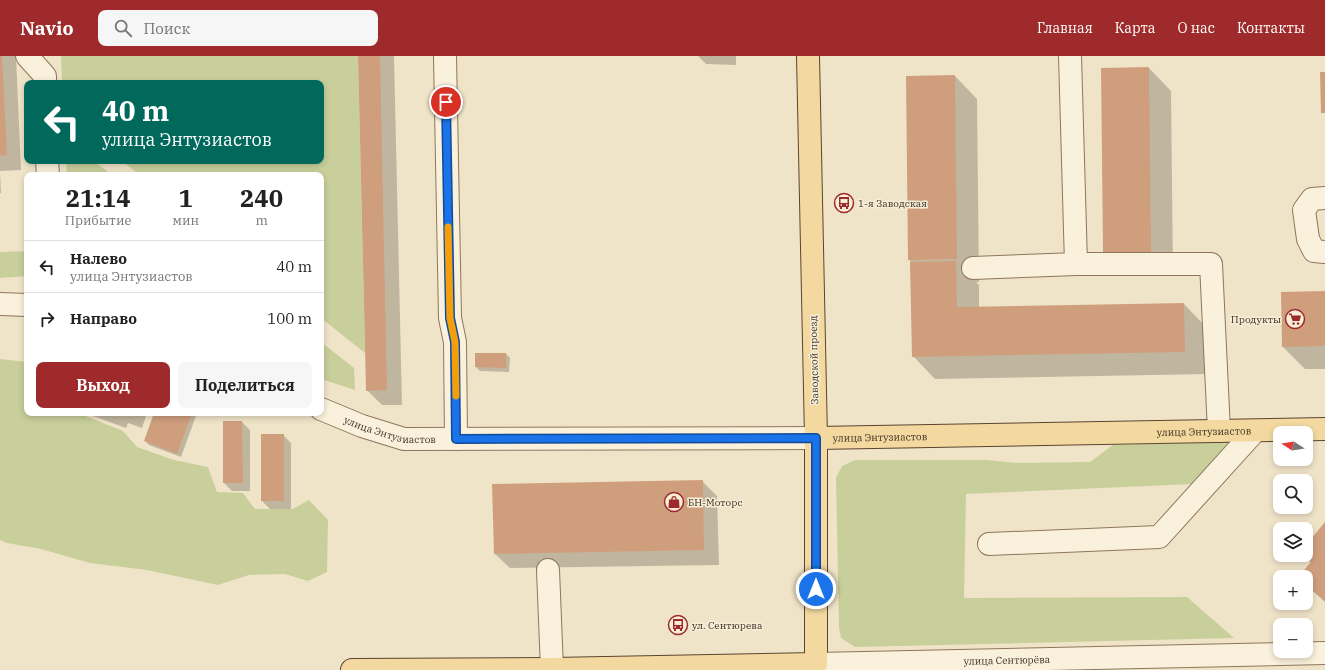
<!DOCTYPE html>
<html lang="ru">
<meta charset="utf-8">
<style>
body{margin:0;font-family:"IBM Plex Serif",serif;background:#f6f6f6;color:#222;height:100vh;display:flex;flex-direction:column;font-size:15px;white-space:nowrap}
*{box-sizing:border-box;margin:0}
p{font-size:13px;color:#767676}
.icon{flex:none;width:22px;height:22px;fill:none;stroke:currentColor;stroke-width:2;stroke-linecap:round;stroke-linejoin:round}
.map{position:relative;flex:1;overflow:hidden}
.panel{position:absolute;left:24px;top:116px;width:300px;height:244px;display:flex;flex-direction:column;background:#fff;border-radius:8px;box-shadow:0 2px 6px #0003}
.panel>*{flex:none}
.hud{position:absolute;left:24px;top:24px;width:300px;height:84px;border-radius:8px;box-shadow:0 2px 6px #0003;background:#00695c;color:#fff;overflow:hidden}
.needle{width:26px;rotate:282deg}
.controls{position:absolute;left:1273px;top:370px;display:grid;gap:8px}
.controls a{display:grid;place-items:center;width:40px;height:40px;border-radius:8px;background:#fff;box-shadow:0 2px 6px #0003;font-size:20px}
.pin{position:absolute;display:grid;place-items:center;width:34px;height:34px;color:#fff;margin:-17px;border:2px solid #fff;border-radius:50%;box-shadow:0 1px 4px #0007}
.me{position:absolute;width:44px;margin:-22px;rotate:0deg;stroke-linejoin:round;filter:drop-shadow(0 0 3px #0008)}
.turn{display:flex;align-items:center;gap:14px;height:84px;padding:0 12px;font-size:18px}
.turn .icon{width:52px;height:52px;stroke-width:2.5}
.turn b{display:block;font-size:28px;line-height:34px}
.eta{display:flex;justify-content:space-evenly;align-items:center;height:68px;text-align:center}
.eta b{font-size:24px;font-weight:700;line-height:28px}
.button{display:flex;gap:8px;margin-top:auto;padding:8px 12px}
.button a{flex:1;height:46px;border-radius:8px;background:#9e2a2b;color:#fff;font-size:16px;font-weight:700;line-height:46px;text-align:center}
.button a+a{background:#f6f6f6;color:#222}
ul{padding:0;list-style:none}
li{display:flex;align-items:center;gap:12px;height:52px;padding:0 12px;border-top:1px solid #e0e0e0}
li div{flex:1}
li b{display:block;font-size:15px}
li em{font-style:normal}
header{display:flex;align-items:center;gap:24px;box-sizing:border-box;height:56px;padding:0 20px;background:#9e2a2b;color:#fff}
header strong{font-size:19px}
nav{display:flex;gap:22px;margin-inline-start:auto;font-size:14px}
.search{width:280px;height:36px;background:#f6f6f6;display:flex;align-items:center;gap:10px;box-sizing:border-box;padding:0 14px;border-radius:8px;color:#767676;font-size:15px}
.map>svg:first-child{display:block}
.green{fill:#c9cf9b}
.shadow{fill:#0003}
.building{fill:#cf9f7d}
.lines{fill:none;stroke-linecap:round;stroke-linejoin:round}
.minor-casing{stroke:#8d765c;stroke-width:24}
.major-casing{stroke:#5b4430;stroke-width:24}
.minor{stroke:#faf1dc;stroke-width:22}
.major{stroke:#f3d9a0;stroke-width:22}
.route-casing{stroke:#114b97;stroke-width:10}
.route{stroke:#1a73e8;stroke-width:7}
.slow{stroke:#f59e0b;stroke-width:7}
.labels{text-anchor:middle;dominant-baseline:central;stroke-width:3;stroke-linejoin:round;paint-order:stroke}
.poi-label{font-size:10px;fill:#3d2e20;stroke:#f7eed8;text-anchor:start}
.street-label{font-size:10px;fill:#3d2e20;stroke:#f7eed8}
</style>
<header>
<strong>Navio</strong>
<div class="search"><svg class="icon" aria-label="search" viewBox="0 0 24 24"><circle cx="10" cy="10" r="6"/><path d="M15 15l6 6"/></svg>Поиск</div>
<nav><a>Главная</a><a>Карта</a><a>О нас</a><a>Контакты</a></nav>
</header>
<div class="map">
<svg width="1325" height="614" viewBox="0 0 1325 614">
<rect width="100%" height="100%" fill="#f0e4c8"/>
<!-- green -->
<path class="green" d="M61 0H358L365 297 321 262V119H140L122 105H321V27H62Z
M66 105H94L112 119H67Z
M27 195V220L0 222V196Z
M321 286 354 312 355 334 321 323Z
M0 303 27 306V357H78L123 375 137 391 174 404 208 411 217 436 243 437 255 453H293L309 444 328 464 327 516 308 525 285 518 249 519 218 529 147 514 90 507 41 493 7 487 0 484Z
M1228 386V393L1192 428 966 438 964 542 1187 541 1234 582 855 591 841 582 839 572 836 422 842 410 855 404H987L1016 407 1090 406 1113 389Z"/>
<!-- shadow -->
<path class="shadow" d="M0 0H16L21 114 0 115 1 137H0Z
M359 0H394L402 349H382L367 334Z
M698 0H736V9L706 8Z
M1149 12 1171 35 1173 218 1126 219 1104 196Z
M955 20 977 43 979 226H976L979 229V252L1184 248 1206 271 1207 318 935 323 913 300 911 206 909 204Z
M1325 236V313H1305L1283 291Z
M506 298 510 302 509 316 480 315 476 311Z
M85 357H147L142 372 128 367 126 372Z
M155 357H197L181 401 149 389 145 385Z
M242 366 250 374V435H232L224 427Z
M283 379 291 387V453H270L262 445Z
M702 425 717 440 719 509 510 512 495 498Z
M1325 468V546L1306 529V521H1299L1311 507 1304 499H1306V490Z"/>
<!-- building -->
<path class="building" d="M0 0H2L7 99 0 100Z
M358 0H380L387 334 366 335Z
M1149 11 1151 196 1103 197 1101 12Z
M1320 16H1325V57H1321Z
M955 19 957 203 908 204 906 20Z
M956 205 957 251 1184 247 1185 296 912 301 910 206Z
M1325 235V290L1282 291 1281 236Z
M475 297H506V312L475 311Z
M154 357H192L177 398 144 385Z
M223 365H242L243 427H223Z
M261 378H284V445H261Z
M703 424 704 494 494 498 492 428Z
M1325 466V545L1306 529V521H1298L1311 506 1303 499H1306V489Z"/>
<g class="lines">
<defs>
<g id="minor">
<path d="M27 0 45 20V27"/>
<path d="M445 0 450 262 455 286 456 383"/>
<path d="M1070 0 1076 208"/>
<path d="M47 105 48 119"/>
<path d="M1325 142 1312 143 1304 154 1308 183 1314 195 1325 196"/>
<path d="M973 212 1076 208H1211L1219 375"/>
<path d="M0 248 27 249"/>
<path id="s1" d="M321 353 362 370 404 383 816 382"/>
<path d="M989 488 1159 481 1255 375"/>
<path d="M548 514 552 613"/>
<path id="s2" d="M816 608 1325 597"/>
</g>
<g id="major">
<path id="s3" d="M816 382 1325 373"/>
<path d="M352 614 552 613 816 608V382L808 0"/>
</g>
</defs>
<!-- minor casing -->
<use href="#minor" class="minor-casing"/>
<!-- major casing -->
<use href="#major" class="major-casing"/>
<!-- minor -->
<use href="#minor" class="minor"/>
<!-- major -->
<use href="#major" class="major"/>
</g>
<g class="lines">
<defs>
<path id="route" d="M446 46 450 262 455 286 456 383 816 382V533"/>
</defs>
<!-- route casing -->
<use href="#route" class="route-casing"/>
<!-- route -->
<use href="#route" class="route"/>
<!-- slow -->
<path class="slow" d="M448 171 450 262 455 286 456 340"/>
</g>
<!-- icons -->
<defs>
<symbol id="bus-ring" viewBox="-11 -11 22 22"><circle r="9.5" fill="#f7eed8" stroke="#9e2a2b" stroke-width="1.5"/><path d="M-5-6H5V4H4V6H2V4H-2V6H-4V4H-5ZM-3.5-4V0h7V-4ZM-3.5 1.2v1.5H-2V1.2ZM2 1.2v1.5H3.5V1.2Z" fill="#9e2a2b"/></symbol>
<symbol id="supermarket-ring" viewBox="-11 -11 22 22"><circle r="9.5" fill="#f7eed8" stroke="#9e2a2b" stroke-width="1.5"/><path d="M-6-5.5h2.5l.6 2H6L4.5 2H-2.5L-4.4-4H-6ZM-1.5 3.2a1.3 1.3 0 1 0 .1 0ZM3 3.2a1.3 1.3 0 1 0 .1 0Z" fill="#9e2a2b"/></symbol>
<symbol id="shop-ring" viewBox="-11 -11 22 22"><circle r="9.5" fill="#f7eed8" stroke="#9e2a2b" stroke-width="1.5"/><path d="M-5-2.5h2.3a2.7 3.5 0 0 1 5.4 0H5L5.5 6h-11ZM-1.5-2.5h3a1.5 2.3 0 0 0-3 0Z" fill="#9e2a2b"/></symbol>
</defs>
<g fill-rule="evenodd">
<use href="#bus-ring" x="833" y="136" width="22" height="22"/>
<use href="#supermarket-ring" x="1284" y="252" width="22" height="22"/>
<use href="#shop-ring" x="663" y="435" width="22" height="22"/>
<use href="#bus-ring" x="667" y="558" width="22" height="22"/>
</g>
<g class="labels">
<!-- poi labels -->
<g class="poi-label">
<text x="858" y="147">1-я Заводская</text>
<text x="1281" y="263" text-anchor="end">Продукты</text>
<text x="688" y="446">БН-Моторс</text>
<text x="692" y="569">ул. Сентюрева</text>
</g>
<!-- street labels -->
<g class="street-label">
<text transform="translate(814 304) rotate(-91)">Заводской проезд</text>
<text stroke="none"><textPath href="#s1" startOffset="73">улица Энтузиастов</textPath></text>
<text stroke="none"><textPath href="#s3" startOffset="388">улица Энтузиастов</textPath></text>
<text stroke="none"><textPath href="#s3" startOffset="64">улица Энтузиастов</textPath></text>
<text stroke="none"><textPath href="#s2" startOffset="191">улица Сентюрёва</textPath></text>
</g>
</g>
</svg>
<div class="controls">
<a><svg class="needle" viewBox="-14 -14 28 28"><path d="M0-13l5 13h-10z" fill="#e53935"/><path d="M0 13l5-13h-10z" fill="#767676"/></svg></a>
<a><svg class="icon" aria-label="search" viewBox="0 0 24 24"><circle cx="10" cy="10" r="6"/><path d="M15 15l6 6"/></svg></a>
<a><svg class="icon" aria-label="layers" viewBox="0 0 24 24"><path d="M12 4l9 5-9 5-9-5zM3 14l9 5 9-5"/></svg></a>
<a>+</a>
<a>−</a>
</div>
<div class="pin" style="left:446px;top:46px;background:#d93025"><svg class="icon" aria-label="arrive" viewBox="0 0 24 24"><path d="M6 21V4h12l-3 4 3 4H6"/></svg></div>
<svg class="me" style="left:816px;top:533px" viewBox="-20 -20 40 40"><circle r="17" fill="#1a73e8" stroke="#fff" stroke-width="3"/><path d="M0-11L8 9 0 5-8 9z" fill="#fff"/></svg>
<div class="hud">
<div class="turn"><svg class="icon" aria-label="left" viewBox="0 0 24 24"><path d="M17 20v-9H6M10 6l-5 5 5 5"/></svg><div><b>40 m</b>улица Энтузиастов</div></div>
</div>
<section class="panel">
<div class="eta">
<div><b>21:14</b><p>Прибытие</p></div>
<div><b>1</b><p>мин</p></div>
<div><b>240</b><p>m</p></div>
</div>
<ul>
<li><svg class="icon" aria-label="left" viewBox="0 0 24 24"><path d="M17 20v-9H6M10 6l-5 5 5 5"/></svg><div><b>Налево</b><p>улица Энтузиастов</p></div><em>40 m</em></li>
<li><svg class="icon" aria-label="right" viewBox="0 0 24 24"><path d="M7 20v-9h11M14 6l5 5-5 5"/></svg><div><b>Направо</b></div><em>100 m</em></li>
</ul>
<div class="button"><a>Выход</a><a>Поделиться</a></div>
</section>
</div>
